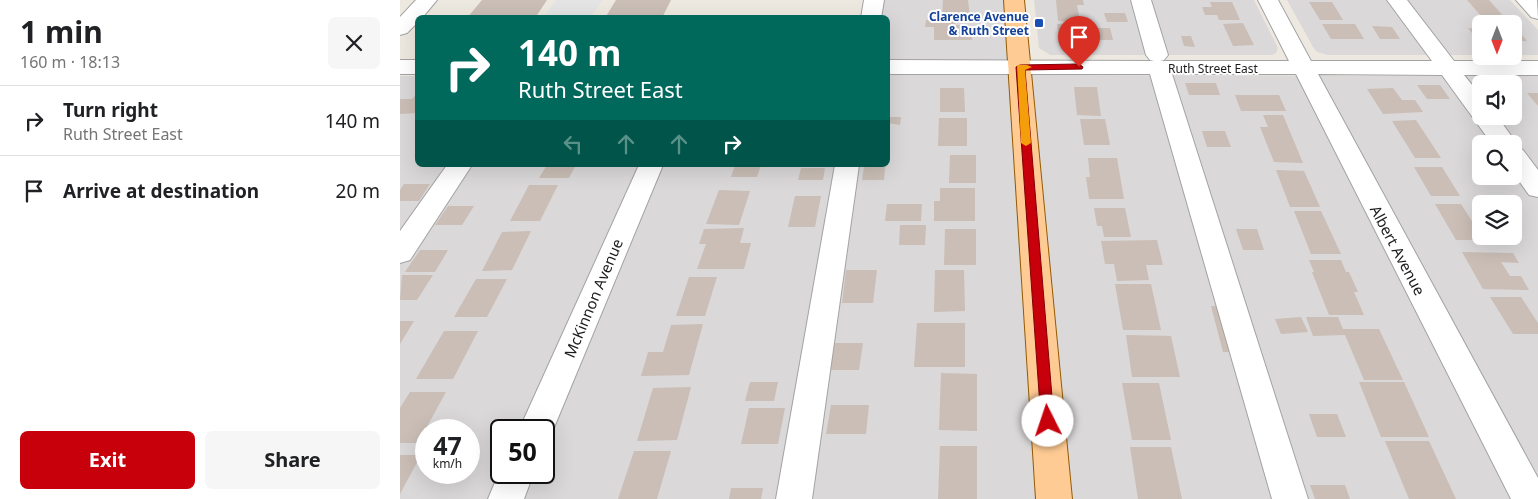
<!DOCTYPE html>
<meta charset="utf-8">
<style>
body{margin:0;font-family:"Noto Sans",sans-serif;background:#f6f6f6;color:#202124;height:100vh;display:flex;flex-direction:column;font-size:19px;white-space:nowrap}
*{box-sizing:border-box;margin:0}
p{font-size:16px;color:#757577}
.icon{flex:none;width:28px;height:28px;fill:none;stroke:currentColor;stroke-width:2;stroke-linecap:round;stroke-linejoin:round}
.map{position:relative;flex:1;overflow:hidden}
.side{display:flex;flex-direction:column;background:#fff;width:400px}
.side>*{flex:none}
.hud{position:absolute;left:15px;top:15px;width:475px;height:152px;border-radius:8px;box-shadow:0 5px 20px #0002;background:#00695c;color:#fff;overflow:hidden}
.needle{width:32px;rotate:180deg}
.controls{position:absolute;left:1072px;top:15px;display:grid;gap:10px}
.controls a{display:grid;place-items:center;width:50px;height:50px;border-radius:8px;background:#fff;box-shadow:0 5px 20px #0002;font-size:25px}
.speed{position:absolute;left:15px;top:419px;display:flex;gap:10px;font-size:25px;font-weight:700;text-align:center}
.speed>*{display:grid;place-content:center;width:65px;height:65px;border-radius:50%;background:#fff;box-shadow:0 5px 20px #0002;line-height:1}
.speed small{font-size:12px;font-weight:400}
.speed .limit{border:2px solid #111;border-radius:8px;background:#fff;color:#111}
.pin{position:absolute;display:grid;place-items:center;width:42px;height:42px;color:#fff;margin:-51px -21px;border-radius:50% 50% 50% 0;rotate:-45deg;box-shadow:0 0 5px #0007}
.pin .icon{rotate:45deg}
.me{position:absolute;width:55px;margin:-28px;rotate:356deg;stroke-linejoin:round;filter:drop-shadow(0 0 4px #0008)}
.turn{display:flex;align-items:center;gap:18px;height:105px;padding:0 20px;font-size:22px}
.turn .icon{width:65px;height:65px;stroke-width:2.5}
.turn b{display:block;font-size:35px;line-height:42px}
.lanes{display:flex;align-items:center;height:48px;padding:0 20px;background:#0003;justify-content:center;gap:25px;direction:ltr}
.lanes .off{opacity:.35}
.round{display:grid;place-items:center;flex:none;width:52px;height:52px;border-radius:8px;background:#f6f6f6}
.summary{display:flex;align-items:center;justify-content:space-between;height:85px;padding:0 20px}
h1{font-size:30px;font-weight:700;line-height:38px}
.button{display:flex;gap:10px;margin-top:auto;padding:10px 20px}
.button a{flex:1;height:58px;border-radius:8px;background:#c7000b;color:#fff;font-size:20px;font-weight:700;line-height:58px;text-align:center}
.button a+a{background:#f6f6f6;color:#202124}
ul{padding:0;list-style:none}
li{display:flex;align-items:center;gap:15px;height:70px;padding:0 20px;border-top:1px solid #e0e0e0}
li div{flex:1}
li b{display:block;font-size:19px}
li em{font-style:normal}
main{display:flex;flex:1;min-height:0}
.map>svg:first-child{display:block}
.residential{fill:#dad8d8;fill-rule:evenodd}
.parking{fill:#e4e4e4}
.building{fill:#cabeb6}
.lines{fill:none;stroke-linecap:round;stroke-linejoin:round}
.minor-casing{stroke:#a3a3a3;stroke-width:2}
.major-casing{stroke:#935a00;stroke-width:2}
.minor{fill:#fff;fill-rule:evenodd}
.major{fill:#ffcb94;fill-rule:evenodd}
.route{fill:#c7000b;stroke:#810007}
.slow{fill:#f59e0b}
.transit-dot{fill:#1a4fb4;stroke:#fff;stroke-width:2}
.labels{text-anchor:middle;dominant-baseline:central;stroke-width:4;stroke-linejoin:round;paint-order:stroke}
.far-transit-label{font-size:12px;font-weight:bold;fill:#164399;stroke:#fff;text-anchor:end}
.far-street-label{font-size:12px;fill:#1c1c1c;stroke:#fff}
.street-label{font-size:15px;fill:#1c1c1c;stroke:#fff}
</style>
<main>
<section class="side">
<div class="summary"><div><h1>1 min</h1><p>160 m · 18:13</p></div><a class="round"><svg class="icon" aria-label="close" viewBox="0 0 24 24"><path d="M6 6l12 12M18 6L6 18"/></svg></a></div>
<ul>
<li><svg class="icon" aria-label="right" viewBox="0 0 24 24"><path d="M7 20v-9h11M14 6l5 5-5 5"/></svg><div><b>Turn right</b><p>Ruth Street East</p></div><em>140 m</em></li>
<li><svg class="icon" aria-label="arrive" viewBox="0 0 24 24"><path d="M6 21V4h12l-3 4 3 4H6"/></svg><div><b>Arrive at destination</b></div><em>20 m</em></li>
</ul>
<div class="button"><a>Exit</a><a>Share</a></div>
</section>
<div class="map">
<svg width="1138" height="499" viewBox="0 0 1138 499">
<rect width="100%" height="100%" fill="#eee9e0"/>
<!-- residential -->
<path class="residential" d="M470 0H611L614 75 1138 76V499H0V76H17L18 165H488V18L467 17ZM1081 84H1114V116H1081ZM1081 144H1114V176H1081ZM1081 204H1114V236H1081ZM26 430H69V472H26ZM101 430H144V472H101Z
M634 0H854L878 48 876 53 872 55H650L639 48Z
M887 0H1110L1138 30V55H1114V24H1081V55H928L917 52 913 47Z"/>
<!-- parking -->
<path class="parking" d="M156 0H202L191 17H144Z"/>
<!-- building -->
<path class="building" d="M82 0H147L135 18H67Z
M216 0H271L262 18H205Z
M543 0H568L570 17H542Z
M656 0H683L684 5H677L680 21H658Z
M1067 0H1089L1104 17H1082Z
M810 2H832L840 20H819L817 15H805L802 7H812Z
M909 2H932L943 20H920Z
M704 13H725L728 22H707Z
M526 20H556L555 25 572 26V40H534V27H525Z
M843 23 854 45 833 46 823 24Z
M657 24H682L686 44H660Z
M922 24H955L964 39H931Z
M972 26 992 27 1000 39H980Z
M1078 26H1081V38H1076L1068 28 1080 29Z
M1114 26 1127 41H1114Z
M690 28H710L713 40H693Z
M781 36H791L795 47 784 46Z
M785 83H816L820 95H789Z
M1017 85H1040L1050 99H1027Z
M674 87H697L701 116 677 115Z
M540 88H564L565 112H540Z
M993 88 1002 100H1015L1023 112 983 114 967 89Z
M18 92V113L0 114V99H12Z
M1127 93H1138V106Z
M835 95H879L886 111H841Z
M863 115H883L903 163 874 162 860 127H868Z
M488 117H501L500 125 488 123Z
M539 118H567V146H538Z
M680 119H705L710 145H684Z
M1016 120 1041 158H1015L992 121Z
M802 131H825L831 147H807Z
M550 155H576V183H549Z
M688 158H717L724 199H689L686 177H690Z
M147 165H176L169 178H139Z
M335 165H361L357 177H331Z
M464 167H485L484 180H462Z
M1014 167H1042L1060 196H1031Z
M401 168H425L423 180H398Z
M876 170 904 171 920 207H890Z
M1095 176H1114L1117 181H1098Z
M4 184H30L19 201H0V190Z
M129 185H158L140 221H110Z
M540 188H575V221H534V201H540Z
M319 190 350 191 339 225 306 224Z
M395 196H421L415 227H388Z
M487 204H522L521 221H485Z
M1035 204H1061L1084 240H1056Z
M48 206H74L62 225H35Z
M694 208H725L731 237H704L702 226H697Z
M894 211H921L941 254H911Z
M500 225H526L525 245H499Z
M344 228 340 243H351L344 269H297L306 244H299L304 229Z
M545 229H576V265H544Z
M836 229H857L864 250H843Z
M131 231 112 270 82 271 102 232Z
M757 240 763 265H746L749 280 717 281 714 264H705L701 241Z
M20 250H48L35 272H5Z
M1062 252 1113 253 1119 263 1101 262 1110 276H1121L1129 290 1083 289Z
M909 260H941L946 272H949L958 292H954L964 315H929L912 272H914Z
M446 270H477L473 303H442Z
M535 270H564L565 311 534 312Z
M2 275H33L17 300H0Z
M289 277H317L305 316H276Z
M76 279H107L87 317H54Z
M715 284H751L761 330H723Z
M1090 297H1121L1138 323V334H1113Z
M811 306H825L838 352H823Z
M901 317 908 332 881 334 875 319Z
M906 317H938L943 329H979L1003 380H964L945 335 913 336Z
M0 321H14L0 344Z
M517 323H565V367H514Z
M303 324 289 375 241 376 248 352H263L271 325Z
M44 331H78L53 379H16Z
M726 335 771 336 780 377H732Z
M433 343H463L459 370H429Z
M541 373 577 374V431L539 430Z
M350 382H378L374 401H345Z
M959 382H1004L1029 437H981Z
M722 383H759L771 440H732Z
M291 387 277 440 237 441 253 388Z
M10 392H46L18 443H0V408Z
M431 405H469L466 434H426Z
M349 408H385L378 444H341Z
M909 414H937L946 437H917Z
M985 441H1029L1056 499H1009Z
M540 446H577V499H538Z
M730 447H771L782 499H738Z
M234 451H271L257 499H218Z
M0 455H21L0 494Z
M910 485H945L950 499H915Z
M331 488H363L361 499H329Z"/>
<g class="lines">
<defs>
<path id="minor" d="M16 0H37L22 18H18V22L7 33 0 35V17Z
M464 0H484L481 18H461Z
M731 0H751L768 55 764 60 760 61H889L858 0H878L911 61H1032L987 0H1007L1054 61H1138V75H1064L1081 96V116H1097L1117 144 1115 148 1123 150 1138 170V197L1129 195 1114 174V144H1092L1042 75 918 74 1138 478V499H1111L896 74H772L908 499H872L750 74H488V60L754 61 750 60 746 55Z
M1116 0H1137L1138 19 1131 17Z
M0 60H18V74H0Z
M47 165H72L10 260 0 263V231Z
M239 165H263L148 442 144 443V430H119Z
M435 165H459L412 499H376Z
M101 468V472H134L124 499H88Z"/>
<path id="major" d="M604 0H624L672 499H636Z"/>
</defs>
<!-- minor casing -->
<use href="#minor" class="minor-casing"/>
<!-- major casing -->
<use href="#major" class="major-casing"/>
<!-- minor -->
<use href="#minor" class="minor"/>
<!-- major -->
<use href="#major" class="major"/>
</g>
<!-- route -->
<path class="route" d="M679 64 683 67 682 69 625 70 654 421 652 426 648 428 643 426 641 421 616 67 620 65Z"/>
<!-- slow -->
<path class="slow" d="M617 65H627L632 67 625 70 631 143 626 146 621 143Z"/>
<!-- markers -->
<rect class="transit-dot" x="634" y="18" width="10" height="10" rx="2.5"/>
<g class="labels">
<!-- far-transit labels -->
<g class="far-transit-label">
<text x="629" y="16">Clarence Avenue<tspan x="629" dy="14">&amp; Ruth Street</tspan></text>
</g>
<!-- far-street labels -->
<g class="far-street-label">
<text x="813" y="68">Ruth Street East</text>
</g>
<!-- street labels -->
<g class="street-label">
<text transform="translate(998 250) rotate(62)">Albert Avenue</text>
<text transform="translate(193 298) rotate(-67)">McKinnon Avenue</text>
</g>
</g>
</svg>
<div class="controls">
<a><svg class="needle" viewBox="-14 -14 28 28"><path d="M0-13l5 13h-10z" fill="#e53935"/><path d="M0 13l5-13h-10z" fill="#757577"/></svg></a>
<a><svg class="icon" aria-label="sound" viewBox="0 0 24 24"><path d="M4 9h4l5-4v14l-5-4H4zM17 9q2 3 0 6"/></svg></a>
<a><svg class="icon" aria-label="search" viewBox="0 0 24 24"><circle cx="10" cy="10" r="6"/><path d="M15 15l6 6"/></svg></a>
<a><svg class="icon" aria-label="layers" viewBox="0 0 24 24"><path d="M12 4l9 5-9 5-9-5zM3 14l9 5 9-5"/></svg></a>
</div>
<div class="speed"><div>47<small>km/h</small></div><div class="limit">50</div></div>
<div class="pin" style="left:679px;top:67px;background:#d93025"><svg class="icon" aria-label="arrive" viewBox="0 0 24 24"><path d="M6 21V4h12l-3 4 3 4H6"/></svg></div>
<svg class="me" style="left:648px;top:421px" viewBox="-20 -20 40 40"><circle r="19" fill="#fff"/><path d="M0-13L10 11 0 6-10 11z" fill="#c7000b"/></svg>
<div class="hud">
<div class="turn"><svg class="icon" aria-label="right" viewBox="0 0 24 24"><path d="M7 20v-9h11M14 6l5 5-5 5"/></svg><div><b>140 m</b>Ruth Street East</div></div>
<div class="lanes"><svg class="icon off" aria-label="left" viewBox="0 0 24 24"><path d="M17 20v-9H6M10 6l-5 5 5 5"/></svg><svg class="icon off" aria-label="ahead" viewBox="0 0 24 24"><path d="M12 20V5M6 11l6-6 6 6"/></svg><svg class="icon off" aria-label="ahead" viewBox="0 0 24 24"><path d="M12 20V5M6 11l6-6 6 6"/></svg><svg class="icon" aria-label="right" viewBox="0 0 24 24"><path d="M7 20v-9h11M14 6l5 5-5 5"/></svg></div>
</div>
</div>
</main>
